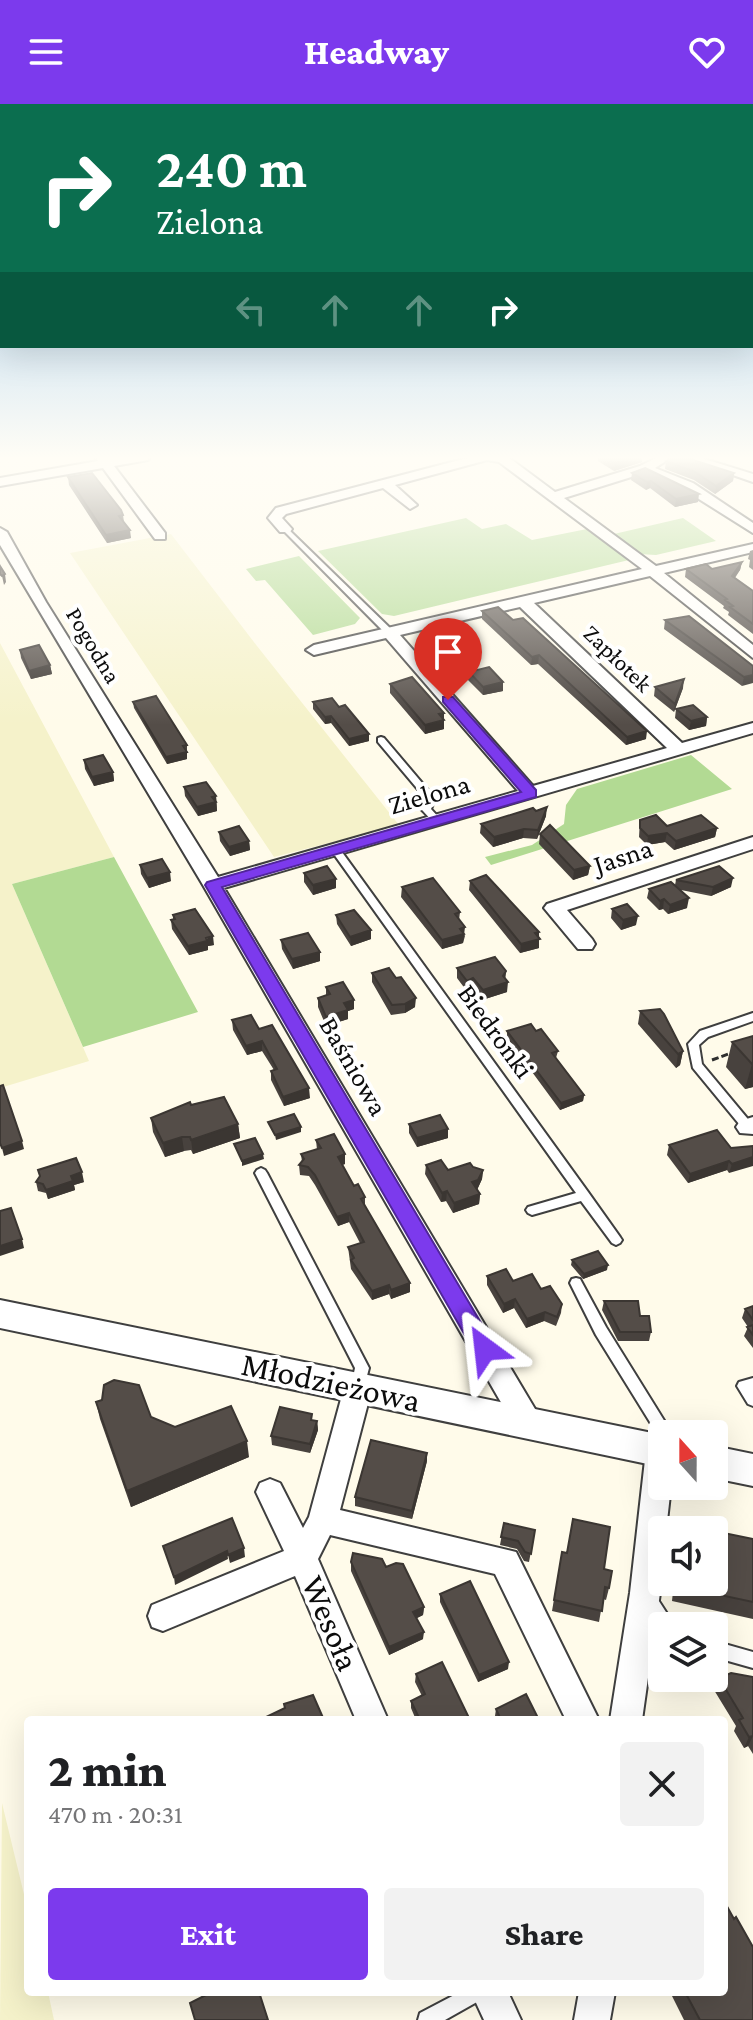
<!DOCTYPE html>
<meta charset="utf-8">
<style>
body{margin:0;font-family:"Crimson Pro",serif;background:#f2f2f2;color:#202124;height:100vh;display:flex;flex-direction:column;font-size:30px;white-space:nowrap}
*{box-sizing:border-box;margin:0}
p{font-size:26px;color:#757577}
.icon{flex:none;width:44px;height:44px;fill:none;stroke:currentColor;stroke-width:2;stroke-linecap:round;stroke-linejoin:round}
.map{position:relative;flex:1;overflow:hidden}
.panel{position:absolute;left:24px;top:1612px;width:704px;height:280px;display:flex;flex-direction:column;background:#fff;border-radius:8px;box-shadow:0 8px 32px #0002}
.panel>*{flex:none}
.top-card{position:absolute;left:0px;top:0px;width:754px;height:244px;box-shadow:0 8px 32px #0002;background:#0b6e4f;color:#fff;overflow:hidden}
.needle{width:52px;rotate:339deg}
.buttons{position:absolute;left:648px;top:1316px;display:grid;gap:16px}
.buttons a{display:grid;place-items:center;width:80px;height:80px;border-radius:8px;background:#fff;box-shadow:0 8px 32px #0002;font-size:40px}
.pin{position:absolute;display:grid;place-items:center;width:68px;height:68px;color:#fff;margin:-82px -34px;border-radius:50% 50% 50% 0;rotate:-45deg;box-shadow:0 0 8px #0007}
.pin .icon{rotate:45deg}
.me{position:absolute;width:88px;margin:-44px;rotate:330deg;stroke-linejoin:round;filter:drop-shadow(0 0 6px #0008)}
.turn{display:flex;align-items:center;gap:28px;height:168px;padding:0 24px;font-size:36px}
.turn .icon{width:104px;height:104px;stroke-width:2.5}
.turn b{display:block;font-size:56px;line-height:68px}
.lanes{display:flex;align-items:center;height:76px;padding:0 24px;background:#0003;justify-content:center;gap:40px;direction:ltr}
.lanes .off{opacity:.35}
.round{display:grid;place-items:center;flex:none;width:84px;height:84px;border-radius:8px;background:#f2f2f2}
.head{display:flex;align-items:center;justify-content:space-between;height:136px;padding:0 24px}
h1{font-size:48px;font-weight:800;line-height:60px}
.cta{display:flex;gap:16px;margin-top:auto;padding:16px 24px}
.cta a{flex:1;height:92px;border-radius:8px;background:#7c3aed;color:#fff;font-size:32px;font-weight:800;line-height:92px;text-align:center}
.cta a+a{background:#f2f2f2;color:#202124}
header{display:flex;justify-content:space-between;align-items:center;height:104px;padding:0 24px;background:#7c3aed;color:#fff;font-size:36px;font-weight:800}
.map>svg:first-child{display:block}
.farmland{fill:#f5f2ca}
.forest{fill:#b2da93}
.lines{fill:none;stroke-linecap:round;stroke-linejoin:round}
.service-casing{stroke:#3f3f3f;stroke-width:4}
.minor-casing{stroke:#3f3f3f;stroke-width:4}
.tertiary-casing{stroke:#3f3f3f;stroke-width:4}
.path{stroke:#2e2e2e;stroke-width:3;stroke-dasharray:7 3;stroke-linecap:butt}
.service{fill:#fff;fill-rule:evenodd}
.minor{fill:#fff;fill-rule:evenodd}
.tertiary{fill:#fff;fill-rule:evenodd}
.wall{fill:#48423e}
.shaded-wall{fill:#3b3632}
.building{fill:#544d48;stroke:#3b3632;stroke-width:2}
.route{fill:#7c3aed;stroke:#51269a;stroke-width:2}
.labels{text-anchor:middle;dominant-baseline:central;stroke-width:8;stroke-linejoin:round;paint-order:stroke}
.far-street-label{font-size:24px;fill:#0c0c0c;stroke:#fff}
.street-label{font-size:28px;fill:#0c0c0c;stroke:#fff}
.near-street-label{font-size:34px;fill:#0c0c0c;stroke:#fff}
</style>
<header><svg class="icon" aria-label="menu" viewBox="0 0 24 24"><path d="M4 6h16M4 12h16M4 18h16"/></svg>Headway<svg class="icon" aria-label="heart" viewBox="0 0 24 24"><path d="M12 20l-8-8c-3-5 5-10 8-4 3-6 11-1 8 4z"/></svg></header>
<div class="map">
<svg width="753" height="1916" viewBox="0 0 753 1916">
<rect width="100%" height="100%" fill="#fffbea"/>
<!-- farmland -->
<path class="farmland" d="M171 430 257 542 399 721 274 753 70 449Z
M0 539 114 753 12 780 89 957 0 984Z
M2 1699 28 1807V1888H48L54 1916H0Z"/>
<!-- forest -->
<path class="forest" d="M466 414 482 425 506 420 532 436 587 425 629 456 394 512 382 510 318 447Z
M683 414 716 437 656 451 639 450 614 430Z
M299 452 360 514 355 520 313 531 265 476 256 477 246 465Z
M691 651 732 685 491 761 485 753 532 741 564 720 566 701 577 685Z
M114 753 198 908 83 943 12 780Z"/>
<g class="lines">
<defs>
<path id="service" d="M283 424H287L393 527V531H387L283 426Z
M381 633 384 634 434 693 435 695 431 705 442 717 440 719H434L423 707 421 705 426 695 378 638V634Z
M336 743 339 744 588 1088 620 1133 622 1136 620 1139 616 1141 612 1139 581 1097 532 1111 528 1109 526 1106 528 1103 576 1089 331 746Z
M753 909V917L708 933 699 941 702 960 752 1020 753 1024 748 1027 744 1026 693 964 688 940 700 927Z
M261 1064 265 1066 267 1069 369 1264 363 1287 358 1289 353 1287 351 1283 355 1264 255 1069 257 1066Z
M576 1174 580 1175 606 1223 665 1318 667 1330H662V1349L655 1347 653 1343V1323L596 1231 570 1179 572 1175Z
M753 1274V1302L748 1300 737 1282 739 1278Z
M650 1489 655 1491 675 1522H662V1527L642 1496 645 1491Z
M714 1537 753 1548V1564L714 1553Z
M460 1888H487L484 1894 445 1916H418L420 1909Z"/>
<path id="minor" d="M95 353H150L148 356 114 362 165 429V435H155L103 364 0 382V374L98 357Z
M471 353H508L555 388 640 362 658 353H672L655 364 693 379 753 419V429L683 385 644 369 564 394 656 462 753 440V448L664 469 753 541V554L650 472 534 499 682 639 753 619V629L224 784 538 1310 542 1319 538 1328 528 1331 518 1328 203 781 0 441V424L7 428 46 498 218 773 518 687 386 534 314 551 306 546 314 541 642 465 499 358 487 356 395 381 417 401 410 405 383 384 286 410 282 414 292 425 290 428H280L268 414 276 404ZM520 503 667 644 533 682 400 531Z
M681 353H698L753 370V378Z
M753 733V745L567 806 592 835 595 840 592 845H578L544 804 547 800Z
M753 1013V1030L740 1029 736 1023 740 1017Z
M358 1272 368 1276 372 1284 340 1406 516 1448 599 1616H566L495 1470 330 1431 318 1455 388 1616H356L295 1472 163 1527 152 1523 148 1512 152 1501 284 1447 256 1388 260 1379 270 1375 280 1379 303 1424 309 1413 344 1284 348 1276Z
M660 1334 662 1382H671L666 1426H662L660 1489 642 1616H610L630 1489 646 1347 650 1338Z
M471 1888H508L521 1916H484Z
M579 1888H615L610 1916H574Z"/>
<path id="tertiary" d="M0 1196 662 1331V1363L0 1224Z
M714 1342 753 1350V1382L714 1374Z"/>
</defs>
<!-- service casing -->
<use href="#service" class="service-casing"/>
<!-- minor casing -->
<use href="#minor" class="minor-casing"/>
<!-- tertiary casing -->
<use href="#tertiary" class="tertiary-casing"/>
<!-- path -->
<path class="path" d="M712 956 731 949"/>
<!-- service -->
<use href="#service" class="service"/>
<!-- minor -->
<use href="#minor" class="minor"/>
<!-- tertiary -->
<use href="#tertiary" class="tertiary"/>
</g>
<!-- wall -->
<path class="wall" d="M598 353H642V358L614 367 598 357Z
M666 357 734 369 733 377 715 390 694 376 665 365Z
M632 369 698 398 675 403 650 384 646 386 631 376Z
M68 373 123 411 124 418 131 434 107 439 69 381Z
M753 446V466L749 463 750 456 748 455 750 447Z
M742 458 740 466 735 474 753 487V530L728 511 729 508 723 504 724 502 685 473 686 465H712Z
M482 507 646 635 626 641 538 560 531 561 482 515Z
M665 516 753 562 742 582 664 525Z
M20 546 50 561 52 570 31 575 21 554Z
M469 568 503 587 483 591 468 576Z
M390 580 444 609V625L425 630 390 589Z
M655 583 683 584 674 608 654 592Z
M133 598 187 641V655L167 660 134 604Z
M313 598 369 630V637L349 642 331 619 325 620 313 605Z
M676 605 707 613 706 622 689 626 675 614Z
M84 656 113 668 114 677 94 682 85 665Z
M184 683 216 692 217 707 198 712 185 692Z
M536 707 546 712 537 735 523 734 493 743 480 729 481 720Z
M640 716 667 722 717 724 715 733 674 746 665 738 647 741 639 733Z
M219 728 249 737 250 746 230 752 220 737Z
M540 730 590 762 588 771 573 776 539 740Z
M140 761 171 777 149 784 141 770Z
M304 769 336 784 313 791 304 778Z
M676 776 731 783 711 792 681 786 687 804 668 810 663 805 659 806 647 794 649 785 675 781Z
M470 777 539 828V844L520 849 469 786Z
M402 783 460 808 459 816 465 832 463 839 442 845 401 793Z
M612 805 636 821 621 826 611 814Z
M173 811 214 841 208 842V846L189 851 172 825 171 816 173 815Z
M336 811 371 835 351 842 337 820Z
M281 836 320 857 293 865 282 845Z
M457 864 506 867 505 875 507 888 482 896 473 884 466 886 457 874Z
M372 869 415 903 405 909 391 911 372 878Z
M326 883 354 896V905L348 907V915L326 922 318 903V894L326 891Z
M640 907 683 947 680 961 676 964 638 920Z
M232 916 259 925 310 994 284 1002 271 976V967L274 966 262 947 247 951 233 926Z
M507 927H536L558 947 556 954 584 991 583 997 560 1006 507 934Z
M753 932V983L745 985 726 963 732 938Z
M191 1001 238 1020 240 1034 193 1050 191 1046 184 1047 165 1053 153 1028 151 1014Z
M409 1020 448 1034 417 1043 409 1029Z
M316 1036 345 1060 342 1061 354 1082 365 1093V1102L410 1179V1188L391 1195 389 1190 372 1196 351 1165 348 1143 360 1139 349 1118 338 1122 315 1081 309 1072 300 1071 299 1061 302 1058 301 1050 317 1046Z
M669 1041 731 1044 753 1042 729 1069 727 1066 688 1079 667 1051Z
M426 1061 448 1066 473 1063 483 1066 482 1075 477 1086 480 1090 479 1100 453 1109 446 1097 441 1098 425 1070Z
M38 1066 84 1078 74 1081 75 1086 48 1095 46 1089 38 1087 36 1078 40 1072Z
M572 1156 607 1166 583 1175 571 1161Z
M487 1172 513 1177 541 1185 562 1200 561 1209 556 1222 544 1217 526 1224 514 1204 503 1209 487 1181Z
M604 1197 640 1212 651 1228 649 1237H618L602 1206Z
M753 1202V1244L744 1232 748 1223 742 1214 745 1205Z
M96 1298 151 1313 249 1353 131 1403 100 1315Z
M313 1316 317 1317 318 1326 310 1349 272 1341 271 1332Z
M427 1357 412 1415 355 1402V1393Z
M504 1419 535 1426 529 1458 524 1457 517 1445 500 1441Z
M753 1435V1515L672 1497 674 1478H714Z
M562 1448 604 1465 609 1484 606 1496 603 1495 599 1518 552 1507Z
M351 1458 386 1463 424 1503 423 1511 417 1514 423 1535 389 1551 351 1467Z
M440 1490 508 1565 478 1578 440 1498Z
M416 1570 470 1616H416L411 1604V1597L422 1592 415 1578Z
M753 1573V1650L748 1642 744 1644 734 1627 736 1622 714 1586 719 1574Z
M496 1605 539 1616H497L495 1612Z
M734 1815 753 1916H684L670 1888H724Z"/>
<!-- shaded-wall -->
<path class="shaded-wall" d="M635 353H642V358L614 367 615 359Z
M734 369 733 377 715 390 716 382Z
M651 377 650 384 646 386 647 378Z
M699 390 698 398 675 403 676 395Z
M130 426 131 434 107 439 106 431Z
M742 458 740 466 730 479 732 472Z
M5 470 6 478 4 481 2 472Z
M539 551 538 560 531 561 532 553Z
M50 561 52 570 31 575 29 567Z
M753 571V579L742 582 744 573Z
M684 575 683 584 674 608 675 600Z
M503 578V587L483 591V583Z
M444 609V625L425 630V621L439 610Z
M331 612V619L325 620V613Z
M707 613 706 622 689 626 691 617Z
M647 627 646 635 626 641 627 633Z
M369 630V637L349 642V635Z
M187 648V655L167 660 166 653Z
M113 668 114 677 94 682 92 673Z
M216 692 217 707 198 712 197 703Z
M547 703 546 712 537 735 538 726Z
M717 724 715 733 674 746 676 737Z
M524 725 523 734 493 743 494 733Z
M667 729 665 738 647 741 648 732Z
M249 737 250 746 230 752 229 743Z
M590 762 588 771 573 776 574 766Z
M170 768 171 777 149 784 147 774Z
M733 774 731 783 711 792 713 783Z
M336 775V784L313 791V781Z
M689 794 687 804 668 810 670 801Z
M664 795 663 805 659 806 660 797Z
M638 812 636 821 621 826 623 816Z
M465 823 463 839 442 845V836L460 825Z
M371 826V835L351 842 350 833Z
M539 828V844L520 849 521 840 535 829Z
M213 832 214 841 208 842V846L189 851 188 842Z
M320 848V857L293 865 292 855Z
M506 867 505 876 508 878 507 888 482 896 483 886 503 872Z
M473 874V884L466 886 467 877Z
M416 894 415 903 405 909V900Z
M354 896V905L348 907V915L326 922V913L344 899Z
M262 937V947L247 951 246 942Z
M683 947 680 961 676 964 678 950Z
M752 960H753V983L745 985Z
M309 984 310 994 284 1002 283 993Z
M584 991 583 997 560 1006 561 999Z
M238 1020 240 1034 193 1050 191 1036Z
M301 1023V1028L276 1036 275 1031Z
M448 1025V1034L417 1043V1034Z
M182 1033 184 1047 165 1053 163 1039Z
M22 1037 24 1045 4 1052 2 1044Z
M263 1050 264 1055 242 1062V1057Z
M345 1050V1060L338 1062V1053Z
M753 1053V1062L729 1069 732 1060Z
M729 1057 727 1066 688 1079 690 1070Z
M483 1066 482 1075 477 1086 472 1078Z
M82 1068 84 1078 74 1081 75 1086 48 1095 46 1086 71 1072Z
M447 1087 446 1097 441 1098 442 1089Z
M480 1090 479 1100 453 1109 454 1099Z
M349 1109V1118L338 1122 337 1113Z
M22 1135 24 1144 0 1152V1142Z
M608 1161 607 1166 583 1175 584 1170Z
M410 1179V1188L391 1195V1186Z
M389 1181V1190L372 1196V1187Z
M515 1195 514 1204 503 1209 504 1200Z
M545 1208 544 1217 526 1224 527 1215Z
M317 1317 318 1326 310 1349V1340Z
M247 1337 249 1353 131 1403 127 1387Z
M427 1349V1357L412 1415V1407Z
M244 1444 245 1453 230 1459 228 1451Z
M227 1447 228 1455 175 1481 174 1473Z
M424 1503 423 1511 413 1516V1508Z
M424 1528 423 1535 389 1551V1543Z
M509 1558 508 1565 478 1578 479 1571Z
M753 1632 748 1642 744 1644 749 1633Z"/>
<!-- building -->
<path class="building" d="M604 353H635L615 359Z
M675 353H684L734 369 716 382 695 368 666 357Z
M645 364 699 390 676 395 651 377 647 378 632 369Z
M92 369 121 406 123 411 119 412 130 426 106 431 68 373Z
M742 458 732 472 753 487V520L730 503 733 502 725 496 727 495 686 465 706 460 712 465Z
M0 462 5 470 2 472 0 470Z
M498 503 513 516 523 514 647 627 627 633 539 551 532 553 482 507Z
M689 512 753 562V571L744 573 665 516Z
M39 541 50 561 29 567 20 546Z
M489 563 503 578 483 583 469 568Z
M412 573 444 609 439 610 444 616 425 621 390 580Z
M684 575 675 600 655 583Z
M156 592 187 641 183 642 187 648 166 653 133 598Z
M332 594 339 603 345 601 369 630 349 635 331 612 325 613 313 598Z
M693 601 707 613 691 617 676 605Z
M103 651 113 668 92 673 84 656Z
M206 678 216 692 212 693 216 698 197 703 184 683Z
M547 703 538 726 524 725 494 733 481 720 533 704 536 707Z
M656 711 667 722 701 711 717 724 676 737 667 729 648 732 640 724V716Z
M550 721 590 762 574 766 540 730Z
M239 722 249 737 229 743 219 728Z
M162 755 170 768 147 774 140 761Z
M327 762 336 775 313 781 304 769Z
M719 762 733 774 713 783 676 776Z
M486 771 539 828 535 829 540 835 521 840 470 777Z
M433 774 460 808 455 810 465 823 460 825 464 830 442 836 402 783Z
M671 778 689 794 670 801 664 795 660 797 649 785Z
M627 800 638 812 623 816 612 805Z
M195 805 213 832 206 834 207 837 188 842 171 816 175 815 173 811Z
M354 806 371 826 350 833 336 811Z
M308 829 320 848 292 855 281 836Z
M495 853 506 867 503 872 508 878 483 886 473 874 467 877 457 864Z
M389 864 396 874 401 873 416 894 405 900 392 901 372 869Z
M343 878 354 896 344 899 348 906 326 913 318 894 330 890 326 883Z
M660 905 664 910 683 947 678 950 640 907Z
M251 911 259 925 272 921 309 984 283 993 271 967 277 965 262 937 246 942 232 916Z
M531 920 536 927 541 925 558 947 552 949 584 991 561 999 507 927Z
M753 932V960H752L732 938Z
M3 981 22 1037 2 1044 0 1039V982Z
M224 993 238 1020 191 1036 190 1033H182L163 1039 151 1014 190 998 191 1001Z
M294 1010 301 1023 275 1031 268 1018Z
M440 1011 448 1025 417 1034 409 1020Z
M717 1026 731 1044 753 1042V1053L732 1060 729 1057 690 1070 669 1041Z
M334 1030 345 1050 338 1053 354 1082 358 1080 365 1093 361 1095 410 1179 391 1186 389 1181 372 1187 351 1156 354 1154 348 1143 364 1138 349 1109 337 1113 315 1071 308 1063 299 1061 304 1055 301 1050 321 1044 316 1036Z
M255 1034 263 1050 242 1057 234 1040Z
M76 1054 82 1068 71 1072 73 1077 46 1086 43 1080 36 1078 40 1072 38 1066Z
M441 1056 448 1066 470 1059 473 1063 483 1066 478 1076 472 1078 480 1090 454 1099 447 1087 442 1089 426 1061Z
M11 1104 22 1135 0 1142V1107Z
M598 1147 608 1161 584 1170 572 1156Z
M506 1165 513 1177 532 1170 541 1185 550 1182 562 1200 557 1213 545 1208 527 1215 515 1195 504 1200 487 1172Z
M604 1197H638L640 1212H649L651 1228H620Z
M753 1202V1216L745 1205Z
M753 1221V1231L747 1223Z
M114 1276 139 1281 151 1313 175 1323 231 1302 247 1337 127 1387 96 1298 102 1296 104 1281Z
M280 1303 312 1310 311 1316 317 1317 310 1340 271 1332Z
M371 1336 427 1349 412 1407 355 1393Z
M232 1414 244 1444 228 1451 227 1447 174 1473 163 1442Z
M573 1415 610 1423 604 1465 612 1467 609 1484 605 1483 602 1507 554 1496 562 1448 567 1449Z
M504 1419 535 1426 531 1450 525 1448 518 1437 501 1433Z
M683 1421 708 1426H682Z
M714 1427 753 1435V1498L678 1482V1478H714Z
M353 1449 382 1455 386 1463 396 1459 403 1460 424 1503 413 1508 424 1528 389 1543 351 1458Z
M470 1477 509 1558 479 1571 440 1490Z
M442 1558 470 1616H420L411 1597 425 1590 416 1570Z
M731 1569 753 1573V1632L749 1633 739 1616 743 1614 719 1574Z
M526 1590 539 1616H501L496 1605Z
M313 1591 324 1616H260L285 1604 284 1600Z
M724 1797 734 1815 736 1813 753 1843V1916H700L685 1888H724Z
M207 1888H259L268 1916H195L190 1899 206 1891Z"/>
<!-- sky -->
<linearGradient id="sky" x2="0" y2="1"><stop stop-color="#91c4ee"/><stop offset="0.57" stop-color="#fffdf6"/><stop offset="1" stop-color="#fffdf6" stop-opacity="0"/></linearGradient>
<rect width="753" height="621" fill="url(#sky)"/>
<!-- route -->
<path class="route" d="M443 593H453L536 686V693L222 783 493 1239 496 1245 493 1252 485 1255 477 1252 205 781 207 778 521 688 443 598Z"/>
<g class="labels">
<!-- far-street labels -->
<g class="far-street-label">
<text transform="translate(94 541) rotate(59)">Pogodna</text>
<text transform="translate(618 554) rotate(44)">Zapłotek</text>
</g>
<!-- street labels -->
<g class="street-label">
<text transform="translate(429 690) rotate(-16)">Zielona</text>
<text transform="translate(623 752) rotate(-18)">Jasna</text>
<text transform="translate(496 927) rotate(54)">Biedronki</text>
<text transform="translate(354 962) rotate(60)">Baśniowa</text>
</g>
<!-- near-street labels -->
<g class="near-street-label">
<text transform="translate(331 1278) rotate(12)">Młodzieżowa</text>
<text transform="translate(331 1519) rotate(67)">Wesoła</text>
</g>
</g>
</svg>
<div class="buttons">
<a><svg class="needle" viewBox="-14 -14 28 28"><path d="M0-13l5 13h-10z" fill="#e53935"/><path d="M0 13l5-13h-10z" fill="#757577"/></svg></a>
<a><svg class="icon" aria-label="sound" viewBox="0 0 24 24"><path d="M4 9h4l5-4v14l-5-4H4zM17 9q2 3 0 6"/></svg></a>
<a><svg class="icon" aria-label="layers" viewBox="0 0 24 24"><path d="M12 4l9 5-9 5-9-5zM3 14l9 5 9-5"/></svg></a>
</div>
<div class="pin" style="left:448px;top:596px;background:#d93025"><svg class="icon" aria-label="arrive" viewBox="0 0 24 24"><path d="M6 21V4h12l-3 4 3 4H6"/></svg></div>
<svg class="me" style="left:485px;top:1245px" viewBox="-20 -20 40 40"><path d="M0-17L14 15 0 8-14 15z" fill="#7c3aed" stroke="#fff" stroke-width="4"/></svg>
<div class="top-card">
<div class="turn"><svg class="icon" aria-label="right" viewBox="0 0 24 24"><path d="M7 20v-9h11M14 6l5 5-5 5"/></svg><div><b>240 m</b>Zielona</div></div>
<div class="lanes"><svg class="icon off" aria-label="left" viewBox="0 0 24 24"><path d="M17 20v-9H6M10 6l-5 5 5 5"/></svg><svg class="icon off" aria-label="ahead" viewBox="0 0 24 24"><path d="M12 20V5M6 11l6-6 6 6"/></svg><svg class="icon off" aria-label="ahead" viewBox="0 0 24 24"><path d="M12 20V5M6 11l6-6 6 6"/></svg><svg class="icon" aria-label="right" viewBox="0 0 24 24"><path d="M7 20v-9h11M14 6l5 5-5 5"/></svg></div>
</div>
<section class="panel">
<div class="head"><div><h1>2 min</h1><p>470 m · 20:31</p></div><a class="round"><svg class="icon" aria-label="close" viewBox="0 0 24 24"><path d="M6 6l12 12M18 6L6 18"/></svg></a></div>
<div class="cta"><a>Exit</a><a>Share</a></div>
</section>
</div>
